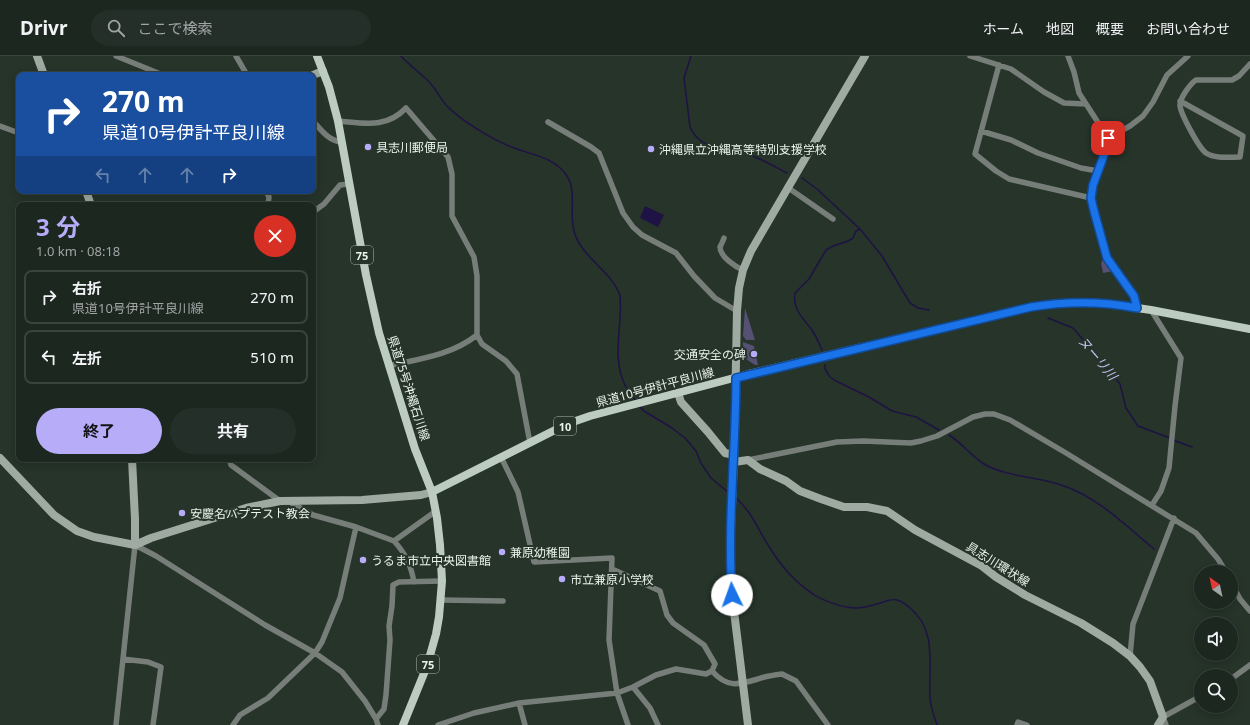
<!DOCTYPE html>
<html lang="ja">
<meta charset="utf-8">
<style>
body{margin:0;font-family:"Noto Sans","Noto Sans JP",sans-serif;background:#252f29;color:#f1f3f6;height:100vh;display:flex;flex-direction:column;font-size:15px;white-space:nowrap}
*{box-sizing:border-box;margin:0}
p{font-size:13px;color:#a0a5a5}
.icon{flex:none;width:22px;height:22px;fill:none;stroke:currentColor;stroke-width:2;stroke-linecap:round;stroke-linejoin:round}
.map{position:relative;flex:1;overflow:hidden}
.sheet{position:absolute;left:16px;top:146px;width:300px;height:260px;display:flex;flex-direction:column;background:#1c2720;border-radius:8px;box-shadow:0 2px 10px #0003,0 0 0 1px #3a443e}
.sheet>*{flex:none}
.hud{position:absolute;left:16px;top:16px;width:300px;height:122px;border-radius:8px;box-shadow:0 2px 10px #0003,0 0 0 1px #3a443e;background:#1a4fa0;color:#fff;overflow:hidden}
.needle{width:26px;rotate:327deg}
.buttons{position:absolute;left:1194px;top:509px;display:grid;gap:8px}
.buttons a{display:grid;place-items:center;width:44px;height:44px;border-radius:50%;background:#1c2720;box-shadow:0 2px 10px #0003,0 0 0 1px #3a443e;font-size:20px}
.pin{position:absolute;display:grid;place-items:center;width:34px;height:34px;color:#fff;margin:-17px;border-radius:8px;box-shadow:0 2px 6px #0006}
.me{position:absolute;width:44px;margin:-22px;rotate:357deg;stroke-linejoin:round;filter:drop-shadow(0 0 3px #0008)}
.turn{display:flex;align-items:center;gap:14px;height:84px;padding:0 20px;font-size:18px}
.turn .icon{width:52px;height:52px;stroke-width:2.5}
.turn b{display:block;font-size:28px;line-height:34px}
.lanes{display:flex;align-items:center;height:38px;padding:0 20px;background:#0003;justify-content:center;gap:20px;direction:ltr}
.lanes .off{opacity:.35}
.round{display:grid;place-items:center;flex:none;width:42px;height:42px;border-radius:21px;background:#252f29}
.head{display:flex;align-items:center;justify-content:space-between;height:68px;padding:0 20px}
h1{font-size:24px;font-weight:700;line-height:30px;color:#b6acf8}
.button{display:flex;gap:8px;margin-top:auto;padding:8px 20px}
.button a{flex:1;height:46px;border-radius:24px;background:#b6acf8;color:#111;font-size:16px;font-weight:700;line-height:46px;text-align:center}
.button a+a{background:#252f29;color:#f1f3f6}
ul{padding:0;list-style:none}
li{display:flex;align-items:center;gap:12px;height:54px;margin:0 8px 6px;padding:0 12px;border:2px solid #3a443e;border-radius:8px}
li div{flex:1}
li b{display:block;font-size:15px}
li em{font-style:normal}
header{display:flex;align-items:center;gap:24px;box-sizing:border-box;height:56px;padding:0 20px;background:#1c2720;border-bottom:1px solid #3a443e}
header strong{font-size:19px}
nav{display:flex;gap:22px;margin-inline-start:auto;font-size:14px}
.search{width:280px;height:36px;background:#252f29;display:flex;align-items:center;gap:10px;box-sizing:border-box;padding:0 14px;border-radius:22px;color:#a0a5a5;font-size:15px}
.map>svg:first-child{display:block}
.green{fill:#555074}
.water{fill:#1f1244}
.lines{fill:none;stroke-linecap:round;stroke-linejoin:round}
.stream{stroke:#1f1244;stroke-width:1.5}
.street{stroke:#777e79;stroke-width:5.5}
.secondary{stroke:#9faaa2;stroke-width:8}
.primary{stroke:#bdccc1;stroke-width:8}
.route-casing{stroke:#114b97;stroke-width:10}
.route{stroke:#1a73e8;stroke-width:7}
.poi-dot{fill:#b6acf8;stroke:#26342a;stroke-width:1.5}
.labels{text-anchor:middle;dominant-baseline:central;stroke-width:4;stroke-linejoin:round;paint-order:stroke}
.shield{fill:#26342a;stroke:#aeb9b1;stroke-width:1}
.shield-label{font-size:11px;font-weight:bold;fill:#e9f2eb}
.poi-label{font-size:12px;fill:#e9f2eb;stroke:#26342a;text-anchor:start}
.street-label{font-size:12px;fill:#e9f2eb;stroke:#26342a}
.water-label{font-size:13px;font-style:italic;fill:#c4bff2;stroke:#26342a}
</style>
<header>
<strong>Drivr</strong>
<div class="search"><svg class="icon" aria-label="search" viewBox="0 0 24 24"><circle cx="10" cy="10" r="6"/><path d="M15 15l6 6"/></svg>ここで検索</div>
<nav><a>ホーム</a><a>地図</a><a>概要</a><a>お問い合わせ</a></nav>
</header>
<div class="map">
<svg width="1250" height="669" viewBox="0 0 1250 669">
<rect width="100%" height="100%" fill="#26342a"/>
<!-- green -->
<path class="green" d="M1104 202 1114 215 1103 217 1101 207Z
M745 252 755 284H746L743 280Z
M743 286 754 290 758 309H755L743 301Z"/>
<!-- water -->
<path class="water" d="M645 150 664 159 658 171 640 162Z"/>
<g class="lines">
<!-- stream -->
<path class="stream" d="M401 0C410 10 421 17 430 27 436 33 440 42 446 49 460 64 490 82 509 90 530 99 554 100 567 120 579 138 565 164 579 187 590 206 612 218 620 239 623 268 611 301 625 329 628 335 632 340 636 345
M691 0 684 22 690 71C702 97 724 88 745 97 760 102 773 110 787 117
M802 122 817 133 860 173 882 200 910 247 918 252 929 254
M1048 262 1073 272 1100 303 1120 328 1126 352 1138 370 1170 382
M822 294C819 287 816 280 812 274 803 262 792 253 795 237L809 223 826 194 833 190 848 185 853 182 856 175 860 173
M825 309V313L830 321 836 325 869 341 892 355 916 361 939 374
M639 350 644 355 672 372 686 383 696 395 701 407 711 422 729 437
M949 379C962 387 971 400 984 408 1006 421 1040 421 1064 430 1099 442 1126 470 1154 493
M1173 384 1192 391
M736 442C752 456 758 474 770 492 780 509 796 527 813 538 823 545 844 552 856 552 863 552 870 550 877 548 883 547 890 542 897 544 902 545 906 549 910 552 938 575 928 610 930 643 931 652 934 660 937 669"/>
<!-- street -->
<path class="street" d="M116 0 163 19
M236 0 247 19
M970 0 1011 13 1044 36 1064 47 1086 48
M1068 0 1074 16 1079 37 1108 82V87L1093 129 1091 142 1094 155 1107 202 1134 240 1137 252
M999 9 975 98 996 115 1009 123 1091 142
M1180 45 1243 80 1240 101C1229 101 1215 103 1206 97 1199 92 1180 57 1180 49 1180 42 1190 28 1196 24H1232L1239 20 1250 8
M313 65C322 75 328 84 341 86
M338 65C364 67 386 73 406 52L448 101 452 118V160L474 201 477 220V279L482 288 506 305 517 318 530 387
M548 66 591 91 599 97 623 157 633 171 642 179 676 197 694 220 715 242 737 255
M0 70 19 77
M981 75 1011 84 1038 97 1081 112 1098 115
M1108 82 1130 70 1143 60 1153 46 1167 19 1188 0
M787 131 833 163
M266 135 269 141 268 149
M313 156 324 148 340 129 349 128
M724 182C723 185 721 189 720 191 720 201 736 211 743 214
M1151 254 1181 302 1175 350 1169 412 1161 435 1152 449
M388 310C419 303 452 299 477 279
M501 401 518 436 534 506 612 502 609 584 617 637 628 669
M229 403 231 409 280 445
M748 404 837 386 863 385 911 387 921 385 937 380 973 361 985 358H994L1010 364 1066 397 1196 477 1218 503 1226 516
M288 445 313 459 356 471 394 485 436 455
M394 485C406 498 411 510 414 526
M612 513 660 535 667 559 673 567 704 589 715 608 712 615
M1231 526 1240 543 1250 555
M441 544 503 545
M1130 600 1133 568 1174 462
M123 603 148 606 161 611 153 669
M712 615C727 632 738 629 758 623 766 620 774 619 782 618L796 625 828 669
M1231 623 1250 609
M633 631 650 652 658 669
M519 647 525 669
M376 663 384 653 386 639 390 584 389 570 392 550 393 529 399 526 442 525
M116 669 135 489 156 500 265 569 315 597 342 616 365 645 376 663 378 669
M233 669 240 659 268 642 315 597 322 586 340 542 356 471
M438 669 474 657 519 647 617 637 633 631 656 619 676 613 706 618 712 615
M1017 669 1018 666 1027 669
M1166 669 1163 661 1201 640"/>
<!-- secondary -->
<path class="secondary" d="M37 0 44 19
M313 19 323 15
M86 135 91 149
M678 337 681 346 708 376 725 397 734 399
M0 402 54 459 77 475 94 481 135 489 151 482 246 452 280 445 362 444 421 439 432 436
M132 403 135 463V489
M734 406 748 404 760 413 786 425 800 435 821 443 844 451H867L887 455 915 474 982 510 996 521 1025 539 1081 567 1113 587 1130 600 1140 611 1150 625 1163 661 1158 669
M748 669 732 539 730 493 734 406 737 255 739 232 743 214 751 195 865 0"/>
<!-- primary -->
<path class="primary" d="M317 0 329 31 338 65 366 219 379 277 415 393 432 436 437 462 440 489 442 525 439 561 436 578 427 610 403 669
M432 436 567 368 590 360 749 318 1031 251 1059 247H1103L1151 254 1250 273"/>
</g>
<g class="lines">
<defs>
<path id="route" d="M732 539C727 466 736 394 736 322L1031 251C1067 245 1101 245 1137 252L1134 240 1107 202 1094 155 1091 142 1093 129 1108 88V82"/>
</defs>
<!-- route casing -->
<use href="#route" class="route-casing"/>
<!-- route -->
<use href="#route" class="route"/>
</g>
<!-- markers -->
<g class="poi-dot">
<circle cx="368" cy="91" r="4"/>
<circle cx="651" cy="93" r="4"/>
<circle cx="754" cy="298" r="4"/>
<circle cx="182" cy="457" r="4"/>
<circle cx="502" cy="496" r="4"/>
<circle cx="363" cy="504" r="4"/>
<circle cx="562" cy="523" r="4"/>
</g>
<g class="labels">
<!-- shield labels -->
<g class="shield">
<rect x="351" y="190" width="22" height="18" rx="3"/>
<rect x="554" y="361" width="22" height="18" rx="3"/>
<rect x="417" y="599" width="22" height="18" rx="3"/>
</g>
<g class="shield-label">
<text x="362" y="199">75</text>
<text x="565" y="370">10</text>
<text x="428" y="608">75</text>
</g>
<!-- poi labels -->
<g class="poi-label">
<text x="376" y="91">具志川郵便局</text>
<text x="659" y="93">沖縄県立沖縄高等特別支援学校</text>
<text x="746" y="298" text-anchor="end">交通安全の碑</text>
<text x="190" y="457">安慶名バプテスト教会</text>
<text x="510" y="496">兼原幼稚園</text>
<text x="371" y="504">うるま市立中央図書館</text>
<text x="570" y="523">市立兼原小学校</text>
</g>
<!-- street labels -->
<g class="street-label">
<text transform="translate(655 331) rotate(-15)">県道10号伊計平良川線</text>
<text transform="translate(409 332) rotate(72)">県道75号沖縄石川線</text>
<text transform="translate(998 508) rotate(32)">具志川環状線</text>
</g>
<!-- water labels -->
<g class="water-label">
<text transform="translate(1098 302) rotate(50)">ヌーリ川</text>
</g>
</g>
</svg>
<div class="buttons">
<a><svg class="needle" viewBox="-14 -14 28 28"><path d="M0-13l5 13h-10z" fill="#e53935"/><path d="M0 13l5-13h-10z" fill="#a0a5a5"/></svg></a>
<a><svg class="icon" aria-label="sound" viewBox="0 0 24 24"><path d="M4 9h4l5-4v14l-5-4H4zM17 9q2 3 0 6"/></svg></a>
<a><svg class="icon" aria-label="search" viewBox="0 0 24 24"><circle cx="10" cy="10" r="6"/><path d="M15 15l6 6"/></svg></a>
</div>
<div class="pin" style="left:1108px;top:82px;background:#d93025"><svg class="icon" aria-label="arrive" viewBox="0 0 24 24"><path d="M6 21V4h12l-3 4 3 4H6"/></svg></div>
<svg class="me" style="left:732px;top:539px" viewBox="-20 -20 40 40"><circle r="19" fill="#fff"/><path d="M0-13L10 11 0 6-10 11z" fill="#1a73e8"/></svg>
<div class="hud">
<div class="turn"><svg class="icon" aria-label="right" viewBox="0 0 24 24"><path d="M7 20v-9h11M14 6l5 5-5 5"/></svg><div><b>270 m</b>県道10号伊計平良川線</div></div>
<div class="lanes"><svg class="icon off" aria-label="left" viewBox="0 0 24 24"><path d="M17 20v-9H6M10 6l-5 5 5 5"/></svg><svg class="icon off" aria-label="ahead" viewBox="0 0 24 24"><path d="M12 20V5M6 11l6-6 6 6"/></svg><svg class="icon off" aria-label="ahead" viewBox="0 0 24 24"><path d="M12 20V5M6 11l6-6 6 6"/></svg><svg class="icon" aria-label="right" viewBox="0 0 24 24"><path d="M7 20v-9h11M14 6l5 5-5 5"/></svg></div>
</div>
<section class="sheet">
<div class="head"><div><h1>3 分</h1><p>1.0 km · 08:18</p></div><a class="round" style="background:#d93025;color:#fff"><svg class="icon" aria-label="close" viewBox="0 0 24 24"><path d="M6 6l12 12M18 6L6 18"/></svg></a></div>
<ul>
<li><svg class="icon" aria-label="right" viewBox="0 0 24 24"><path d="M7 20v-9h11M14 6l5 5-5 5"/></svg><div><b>右折</b><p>県道10号伊計平良川線</p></div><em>270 m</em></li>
<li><svg class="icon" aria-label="left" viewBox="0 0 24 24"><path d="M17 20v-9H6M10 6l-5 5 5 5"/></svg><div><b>左折</b></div><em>510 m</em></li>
</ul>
<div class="button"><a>終了</a><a>共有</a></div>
</section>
</div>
